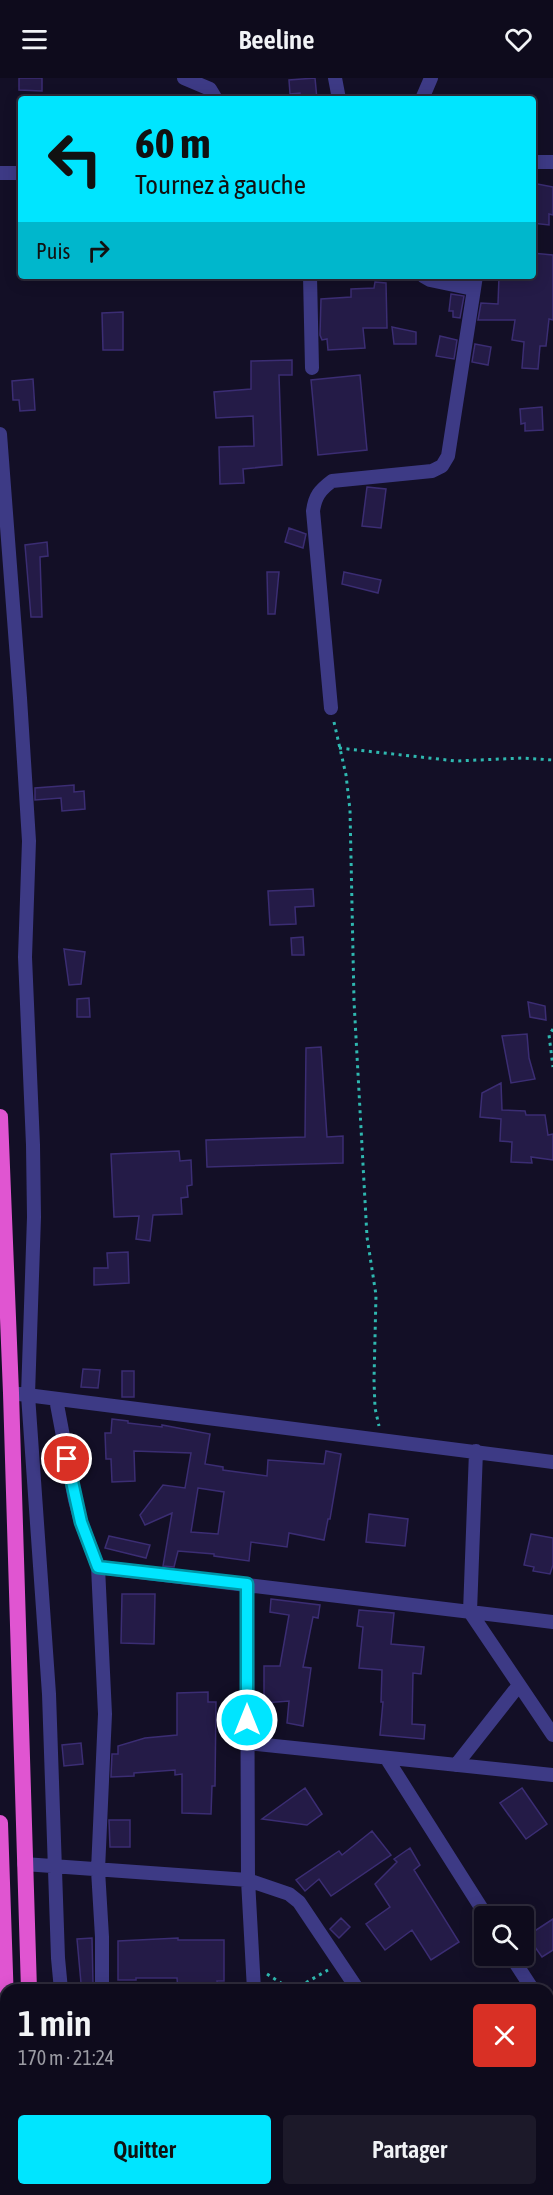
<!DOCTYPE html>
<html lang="fr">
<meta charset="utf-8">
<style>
body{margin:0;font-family:"Asap Condensed",sans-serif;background:#1c1929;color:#f1f3f6;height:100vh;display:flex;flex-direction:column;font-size:22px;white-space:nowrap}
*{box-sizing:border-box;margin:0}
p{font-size:20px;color:#9b9ba3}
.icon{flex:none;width:33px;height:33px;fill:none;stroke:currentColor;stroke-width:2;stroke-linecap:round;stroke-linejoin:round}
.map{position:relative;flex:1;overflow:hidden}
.panel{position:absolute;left:0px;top:1906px;width:554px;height:212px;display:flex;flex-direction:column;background:#0e0b1c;border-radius:18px 18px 0 0;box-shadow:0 3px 15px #0003,0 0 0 2px #2e2b3b}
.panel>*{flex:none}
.guide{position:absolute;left:18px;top:18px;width:518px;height:183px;border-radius:6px;box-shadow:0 3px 15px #0003,0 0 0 2px #2e2b3b;background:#00e5ff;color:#111;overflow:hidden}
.fabs{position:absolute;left:474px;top:1828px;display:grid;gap:12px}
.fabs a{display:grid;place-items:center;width:60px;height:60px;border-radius:6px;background:#0e0b1c;box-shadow:0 3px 15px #0003,0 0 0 2px #2e2b3b;font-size:30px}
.pin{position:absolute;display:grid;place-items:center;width:51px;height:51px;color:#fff;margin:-26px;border:3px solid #fff;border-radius:50%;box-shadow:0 2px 6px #0007}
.me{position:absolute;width:66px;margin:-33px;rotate:0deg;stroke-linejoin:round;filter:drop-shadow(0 0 4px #0008)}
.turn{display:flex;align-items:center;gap:21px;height:126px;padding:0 18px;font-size:27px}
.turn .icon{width:78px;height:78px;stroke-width:2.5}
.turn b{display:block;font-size:42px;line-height:51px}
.then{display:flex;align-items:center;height:57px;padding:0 18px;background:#0003;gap:12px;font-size:22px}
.round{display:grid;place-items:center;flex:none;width:63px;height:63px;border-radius:6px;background:#1c1929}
.overview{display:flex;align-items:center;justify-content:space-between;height:102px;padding:0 18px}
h1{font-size:36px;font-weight:600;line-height:45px}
.action{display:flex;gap:12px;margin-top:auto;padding:12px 18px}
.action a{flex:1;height:69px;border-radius:6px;background:#00e5ff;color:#111;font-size:24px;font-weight:600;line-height:69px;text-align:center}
.action a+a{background:#1c1929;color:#f1f3f6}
header{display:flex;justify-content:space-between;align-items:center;height:78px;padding:0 18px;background:#0e0b1c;font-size:27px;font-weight:600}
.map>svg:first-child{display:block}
.building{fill:#241b47;stroke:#3b2d73;stroke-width:1.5;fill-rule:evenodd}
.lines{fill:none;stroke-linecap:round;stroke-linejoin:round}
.path{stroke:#2fb8b0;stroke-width:3;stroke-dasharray:3 4.5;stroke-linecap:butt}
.minor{stroke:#3d3a85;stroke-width:14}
.trunk{stroke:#e055d1;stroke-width:16}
.route-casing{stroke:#0095a6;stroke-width:15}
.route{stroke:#00e5ff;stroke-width:10}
</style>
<header><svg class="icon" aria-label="menu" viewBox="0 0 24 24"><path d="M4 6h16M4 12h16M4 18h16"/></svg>Beeline<svg class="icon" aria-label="heart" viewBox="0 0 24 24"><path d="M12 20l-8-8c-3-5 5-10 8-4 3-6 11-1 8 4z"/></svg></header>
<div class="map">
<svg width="553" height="2117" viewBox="0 0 553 2117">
<rect width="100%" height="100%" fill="#130f26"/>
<!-- building -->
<path class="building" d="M19 0H42V13L19 12Z
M315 0 317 21H301L300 15 290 16 289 2Z
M532 105 553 109V137L549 136V147L532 145Z
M532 175 553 177V242L549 241 546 268H540L538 291 522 290 524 264 512 262 515 242H478L481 225 498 226 499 198H532Z
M375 204 386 205 387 250H363L365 270 328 272 327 261 322 262 320 257 321 221 351 219V211L374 210Z
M451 216 464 218 460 240 453 239V233H449Z
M123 234V272H103L102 235Z
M392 249 416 254V266H394Z
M440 258 457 262 454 281 436 278Z
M475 266 491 269 488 287 472 284Z
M292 282V297H279L282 387 243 391 244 405 220 406 219 369 254 368 253 338 216 340 214 314 251 311V283Z
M360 297 367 372 318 377 311 302Z
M33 301 35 332 20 333 19 322H13L12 303Z
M542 329 543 352 525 353V345L521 346 520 331Z
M367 409 386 411 381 450 362 448Z
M289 450 306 456 303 470 285 464Z
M47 464 48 478 40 479 42 539H31L25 467Z
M267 494H279L275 536H268Z
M344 494 381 502 378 515 342 506Z
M74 707V714L84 713 85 731 62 733 61 720 35 722V710Z
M313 811 314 828 295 829 296 846 270 847 268 813Z
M303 859 304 877H292L291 860Z
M64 871 85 874 81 906 69 907Z
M89 920 90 939H77V921Z
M528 924 545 928 546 942 530 939Z
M527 956 529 980 535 1001 511 1005 502 958Z
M321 969 327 1059 343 1058V1085L207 1089 206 1062 305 1059 306 970Z
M501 1005 502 1032 525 1033 526 1037H545L548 1057 553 1056V1082L531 1079 532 1085 511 1084 512 1064 500 1063 501 1041 480 1039 482 1015Z
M179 1073 180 1083 191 1082 192 1107 187 1108 188 1119 181 1120 182 1136 153 1137 150 1163 136 1161 139 1138 114 1139 111 1076Z
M128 1174 129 1205 94 1207V1190H108L107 1175Z
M83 1291 100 1292 98 1310 81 1309Z
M122 1293H134V1319H122Z
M112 1341 128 1343V1345L162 1349V1347L210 1356 205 1386 223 1389V1392L267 1398 268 1382 324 1386 326 1373 341 1376 330 1441H328L324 1462 289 1455 287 1469 251 1464 249 1483 214 1478V1476L178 1473 174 1489 163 1488 172 1435 145 1447 140 1437 163 1407 185 1410 191 1375 134 1373 135 1403 112 1404 111 1381H106L105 1355H111ZM198 1410 224 1414 218 1456 191 1454Z
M369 1436 408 1441 405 1468 366 1464Z
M531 1456 553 1460V1487L550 1496 533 1493 534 1489 524 1487Z
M109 1458 150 1467 146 1480 105 1470Z
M122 1516H155L154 1566 121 1565Z
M271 1521 320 1527 318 1540 313 1539 303 1589 311 1590 303 1648 287 1645 289 1623 264 1625V1588H280L289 1537 270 1534Z
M359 1532 394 1535 391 1566 424 1569 421 1596 413 1595 412 1646 425 1647 424 1661 380 1657 383 1624H381L382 1592 359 1590 363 1549 357 1548Z
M208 1614V1624H216L215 1708H212L211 1736 182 1735V1696L175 1697V1692L134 1695V1698L111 1699 112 1676H118V1668L145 1660 177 1657V1615Z
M81 1665 83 1686 64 1688 62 1667Z
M305 1710 322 1736 307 1747 262 1741Z
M522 1710 547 1746 526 1761 500 1725Z
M109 1742H130V1769H110Z
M372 1753 391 1777 331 1818 319 1801 305 1813 296 1802 339 1773 342 1777Z
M410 1770 420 1787 414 1792 459 1864 431 1882 412 1852 385 1872 366 1846 390 1829 375 1806 397 1784 394 1781Z
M341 1840 350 1849 339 1860 330 1851Z
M553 1841V1872L542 1879 530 1862V1856Z
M92 1860 93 1906 81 1905 77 1861Z
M178 1860V1862H224V1903H217L218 1912H178L177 1900H136V1902H118V1863Z"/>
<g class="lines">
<!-- path -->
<path class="path" d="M334 644 346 697 350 732 354 923 367 1159 376 1217 374 1302 375 1330 379 1348
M339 670 456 683 523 680 553 682
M553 951 549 957 553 989
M267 1896 292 1912
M293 1912 328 1892"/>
<!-- minor -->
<path class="minor" d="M184 0 210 11 216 21
M335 0 339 21
M422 21 431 0
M532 84H553
M0 95H21
M310 198 312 290
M423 198 430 202 473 211
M0 356 20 620 29 763 25 879 33 1067 34 1139 28 1317 49 1616 58 1880 61 1912
M331 630 313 433C315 418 320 412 332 403L432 393 442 388 448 378 476 198
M19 1316 553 1384
M56 1321 75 1422 81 1444 98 1489 105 1636 98 1792 102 1859V1912
M476 1373 470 1534 553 1657
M98 1489 553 1544
M247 1506 248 1802 254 1912
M247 1665 553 1697
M387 1681 487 1839
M456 1687 519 1607
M24 1786 248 1802 289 1816 299 1824 358 1912
M511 1878 533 1912
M548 1936 553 1945
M548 1994H553
M87 2112 88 2117
M490 2112 494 2117
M254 2117V2112"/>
<!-- trunk -->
<path class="trunk" d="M0 1039 11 1315 29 1912
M0 1745 6 1925
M13 2112V2117
M36 2112 37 2117"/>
</g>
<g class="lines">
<defs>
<path id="route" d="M67 1381 81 1444 98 1489 247 1506V1642"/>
</defs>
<!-- route casing -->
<use href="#route" class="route-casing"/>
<!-- route -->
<use href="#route" class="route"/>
</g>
</svg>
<div class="fabs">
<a><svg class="icon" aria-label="search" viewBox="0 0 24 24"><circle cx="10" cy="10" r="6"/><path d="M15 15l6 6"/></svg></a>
</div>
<div class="pin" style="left:67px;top:1381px;background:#d93025"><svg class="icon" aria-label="arrive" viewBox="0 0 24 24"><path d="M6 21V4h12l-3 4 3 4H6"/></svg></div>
<svg class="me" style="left:247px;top:1642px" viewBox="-20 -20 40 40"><circle r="17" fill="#00e5ff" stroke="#fff" stroke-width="3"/><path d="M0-11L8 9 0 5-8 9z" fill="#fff"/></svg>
<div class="guide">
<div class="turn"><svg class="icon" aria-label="left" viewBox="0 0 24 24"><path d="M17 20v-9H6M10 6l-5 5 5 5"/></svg><div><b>60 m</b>Tournez à gauche</div></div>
<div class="then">Puis<svg class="icon" aria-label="right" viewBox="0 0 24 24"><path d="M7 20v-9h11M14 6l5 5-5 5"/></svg></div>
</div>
<section class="panel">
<div class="overview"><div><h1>1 min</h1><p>170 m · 21:24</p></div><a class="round" style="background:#d93025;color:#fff"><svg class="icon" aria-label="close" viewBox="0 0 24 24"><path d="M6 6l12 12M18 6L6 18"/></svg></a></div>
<div class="action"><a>Quitter</a><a>Partager</a></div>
</section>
</div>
